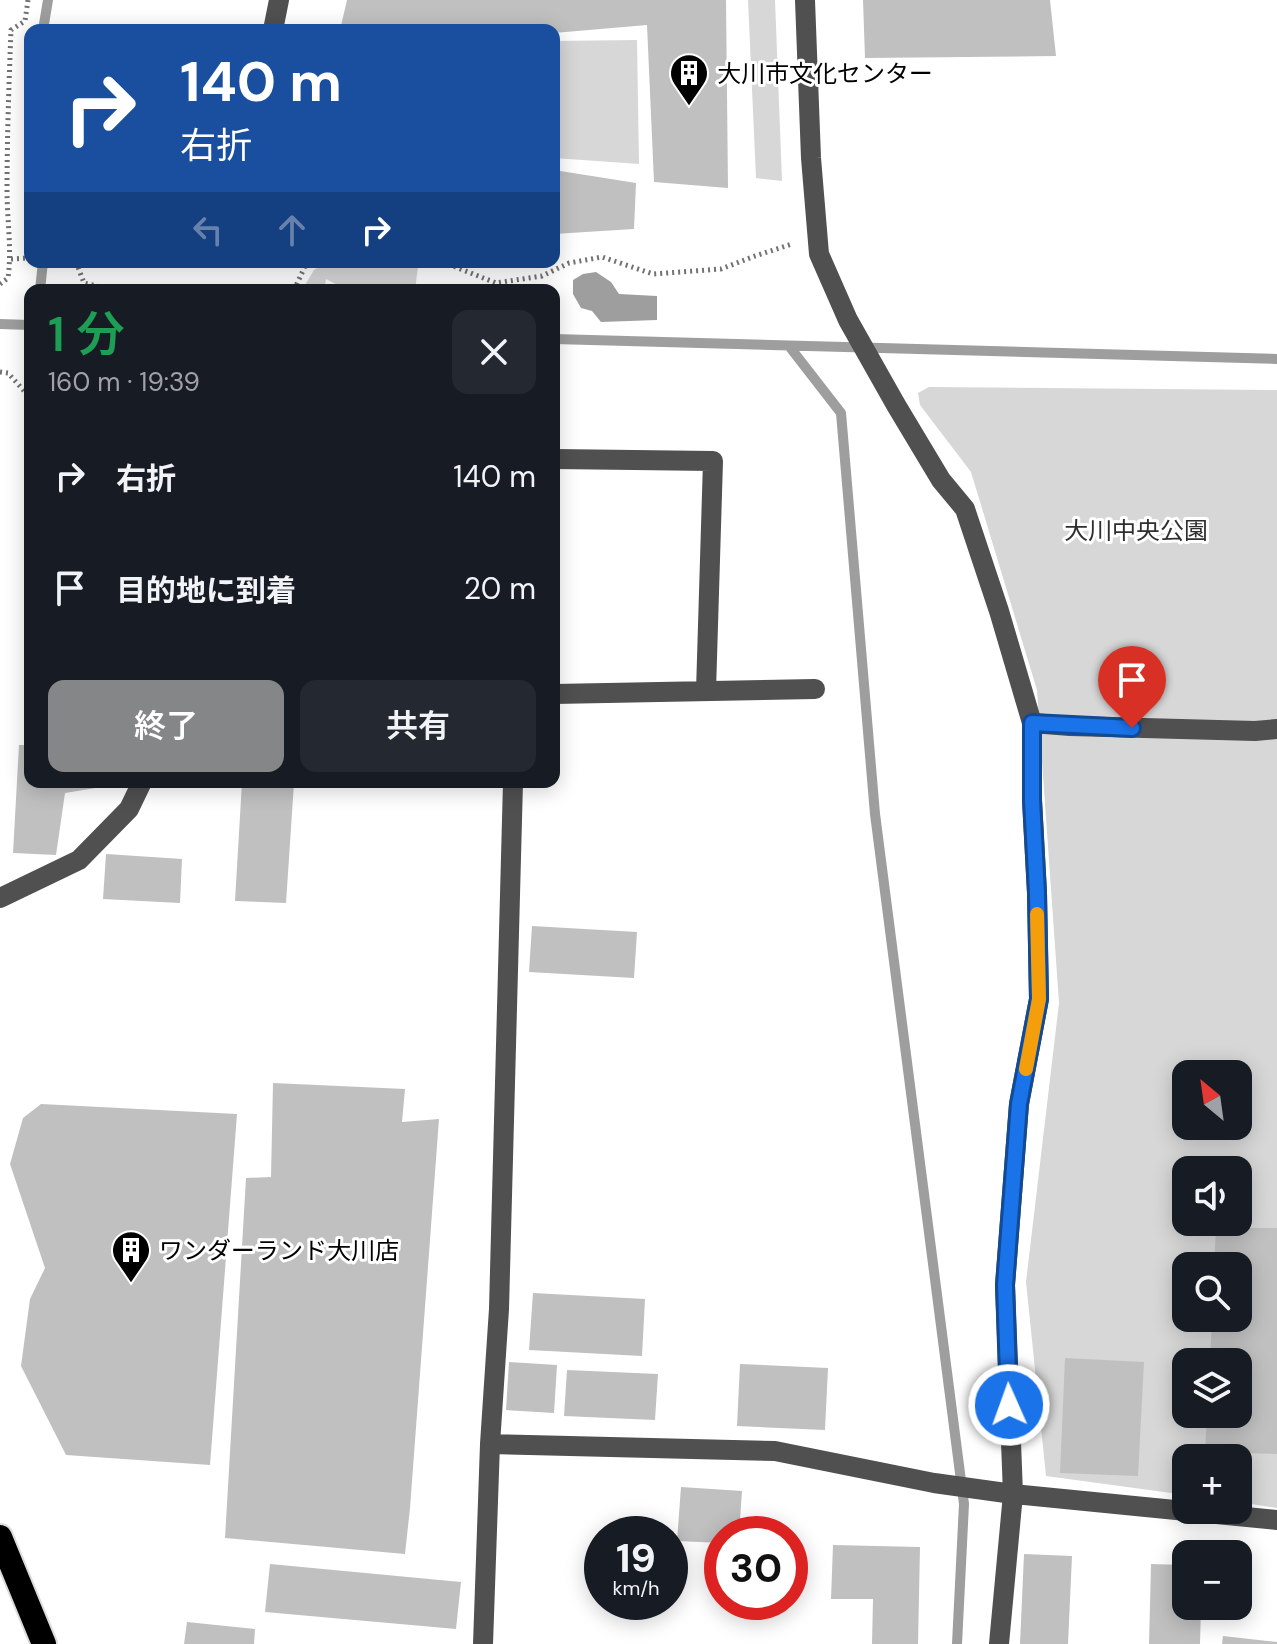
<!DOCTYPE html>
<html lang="ja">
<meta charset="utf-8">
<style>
body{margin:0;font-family:"DM Sans","Noto Sans JP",sans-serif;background:#242831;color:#f1f3f6;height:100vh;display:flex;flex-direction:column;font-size:30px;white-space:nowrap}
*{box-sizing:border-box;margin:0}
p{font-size:26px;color:#9ea1a6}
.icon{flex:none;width:44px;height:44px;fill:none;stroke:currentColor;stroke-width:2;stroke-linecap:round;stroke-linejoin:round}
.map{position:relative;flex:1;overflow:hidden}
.side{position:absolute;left:24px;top:284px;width:536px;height:504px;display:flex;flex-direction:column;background:#171b24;border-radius:16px;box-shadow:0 4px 20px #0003}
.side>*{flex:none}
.hud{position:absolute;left:24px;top:24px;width:536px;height:244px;border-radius:16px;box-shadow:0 4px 20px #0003;background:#1a4fa0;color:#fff;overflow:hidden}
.needle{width:52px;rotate:331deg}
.buttons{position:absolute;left:1172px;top:1060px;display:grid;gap:16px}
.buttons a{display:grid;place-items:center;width:80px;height:80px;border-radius:16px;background:#171b24;box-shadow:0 4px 20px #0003;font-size:40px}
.speed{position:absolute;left:584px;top:1516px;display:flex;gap:16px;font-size:40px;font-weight:700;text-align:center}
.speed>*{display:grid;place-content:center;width:104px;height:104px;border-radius:50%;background:#171b24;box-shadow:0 4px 20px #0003;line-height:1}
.speed small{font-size:20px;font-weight:400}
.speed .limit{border:12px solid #d22;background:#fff;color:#111}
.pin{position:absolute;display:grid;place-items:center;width:68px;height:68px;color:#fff;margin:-82px -34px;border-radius:50% 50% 50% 0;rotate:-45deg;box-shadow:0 0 8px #0007}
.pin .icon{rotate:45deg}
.me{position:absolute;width:88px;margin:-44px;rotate:358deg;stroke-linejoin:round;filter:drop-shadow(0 0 6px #0008)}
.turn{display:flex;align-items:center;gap:28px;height:168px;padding:0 24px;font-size:36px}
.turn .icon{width:104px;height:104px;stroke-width:2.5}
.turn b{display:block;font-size:56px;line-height:68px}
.lanes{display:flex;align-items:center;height:76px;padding:0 24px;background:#0003;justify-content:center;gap:40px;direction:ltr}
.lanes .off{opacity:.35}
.round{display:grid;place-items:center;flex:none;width:84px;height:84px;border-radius:16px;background:#242831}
.headline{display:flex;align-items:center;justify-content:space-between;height:136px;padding:0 24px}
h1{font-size:48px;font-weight:600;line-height:60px;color:#1e9e55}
.primary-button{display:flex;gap:16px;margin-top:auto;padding:16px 24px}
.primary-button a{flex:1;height:92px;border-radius:16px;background:#858687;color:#fff;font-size:32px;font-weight:600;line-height:92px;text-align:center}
.primary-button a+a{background:#242831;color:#f1f3f6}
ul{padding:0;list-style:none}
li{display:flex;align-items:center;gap:24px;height:112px;padding:0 24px}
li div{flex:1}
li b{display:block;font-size:30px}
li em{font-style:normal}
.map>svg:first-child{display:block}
.green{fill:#d7d7d7;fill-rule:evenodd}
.water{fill:#9e9e9e}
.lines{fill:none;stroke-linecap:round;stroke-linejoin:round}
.stream{stroke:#9e9e9e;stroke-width:10}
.building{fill:#c0c0c0}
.highway-casing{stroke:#dbdbdb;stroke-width:28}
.path{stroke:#727272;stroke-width:5;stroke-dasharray:2 4;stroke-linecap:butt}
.minor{stroke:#505050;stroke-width:20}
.highway{stroke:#000;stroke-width:24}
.route-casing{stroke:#114b97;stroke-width:20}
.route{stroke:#1a73e8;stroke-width:14}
.slow{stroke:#f59e0b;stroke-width:14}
.labels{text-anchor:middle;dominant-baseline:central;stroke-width:6;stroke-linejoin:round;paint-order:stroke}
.poi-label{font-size:24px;fill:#000;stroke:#fff;text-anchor:start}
.park-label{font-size:24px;fill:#2e2e2e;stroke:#fff}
</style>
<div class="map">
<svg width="1277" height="1644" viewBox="0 0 1277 1644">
<rect width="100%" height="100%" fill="#fff"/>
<!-- green -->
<path class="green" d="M748 0H775L782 181 756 178Z
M637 40 639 164 554 158V41Z
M327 262H406L418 267 415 290H347L326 279 324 290H302L314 270Z
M929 387 1277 390V1508L1238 1502V1458H1186V1495L1046 1476 1026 1282 1059 1003 1037 690 971 472 920 405 918 393ZM1186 1074H1238V1126H1186ZM1186 1170H1238V1222H1186ZM1186 1266H1238V1318H1186ZM1186 1362H1238V1414H1186Z"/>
<!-- water -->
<path class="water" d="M596 272 611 282 619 294 657 296V320L601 322 592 311 581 308 573 294V280L583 274Z"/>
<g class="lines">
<!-- stream -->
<path class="stream" d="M43 30 48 0
M40 290 43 262
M0 324 30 325
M554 339 1277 359
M789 346 841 413 875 814 964 1504 957 1644"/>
</g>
<!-- building -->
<path class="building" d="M347 0H726L728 188 654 182 647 25 554 33V30H340Z
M863 0H1050L1056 56 865 58Z
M554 170 636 183 634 229 554 234Z
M19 745H30V782H114V785L65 793 56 855 13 853Z
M242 782 294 783 286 903 235 901Z
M106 854 182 859 180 903 103 899Z
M532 926 637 932 634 978 529 972Z
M273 1083 405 1089 402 1122 439 1119 410 1508 405 1554 225 1538 246 1178 271 1177Z
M41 1104 237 1114 210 1465 66 1455 21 1366 30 1299 45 1268 10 1164 23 1118Z
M1216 1228H1277V1454L1205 1452 1207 1414H1238V1362H1210L1212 1318H1238V1266H1214Z
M533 1293 645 1299 642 1356 529 1350Z
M1065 1358 1144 1362 1138 1476 1060 1473Z
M509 1362 557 1365 554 1413 506 1410Z
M740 1364 828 1368 825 1430 737 1426Z
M567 1370 658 1374 655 1420 564 1416Z
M681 1487 742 1491 739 1534H722V1543L677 1541Z
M833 1545 920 1547 918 1644H872L873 1599H831Z
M1024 1554 1072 1556 1068 1644H1020Z
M270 1564 461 1582 456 1629 265 1612Z
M1151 1564 1186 1565V1606H1201L1200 1644H1149Z
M187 1622 255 1629 254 1644H184Z
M1223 1636 1277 1642V1644H1222Z"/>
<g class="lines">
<defs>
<path id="highway" d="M0 1537 44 1644"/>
</defs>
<!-- highway casing -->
<use href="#highway" class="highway-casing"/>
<!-- path -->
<path class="path" d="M11 259 30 258
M76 262 84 283 113 290
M443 262 496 283 542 276 569 263 602 257 653 274 721 269 755 256 792 244
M0 284 8 278C12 249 7 220 7 191 7 137 9 83 11 30L25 21 28 0
M294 290 307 262
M0 372 8 373 26 393 30 394"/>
<!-- minor -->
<path class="minor" d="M805 0 811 158 819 254 848 320 896 405 941 480 965 509 999 611 1032 723V800L1037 893 1039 999 1019 1104 1005 1285 1013 1494 999 1644
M273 30 279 0
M554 459 713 461 706 691
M554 694 815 689
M1032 723 1070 726 1255 731 1277 729
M0 898 79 860 129 809 142 782
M490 1444 775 1451 934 1483 1013 1494 1277 1520
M483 1644 490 1444 499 1309 513 782"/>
<!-- highway -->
<use href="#highway" class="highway"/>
</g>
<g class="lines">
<defs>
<path id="route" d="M1009 1405 1005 1285 1019 1104 1039 999 1037 893 1032 800V723L1132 728"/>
</defs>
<!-- route casing -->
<use href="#route" class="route-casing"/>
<!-- route -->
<use href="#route" class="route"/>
<!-- slow -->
<path class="slow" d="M1026 1069 1039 999 1037 914"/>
</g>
<!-- icons -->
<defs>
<symbol id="building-pin" viewBox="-11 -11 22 30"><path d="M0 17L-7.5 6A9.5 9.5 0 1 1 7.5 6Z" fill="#000" stroke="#fff"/><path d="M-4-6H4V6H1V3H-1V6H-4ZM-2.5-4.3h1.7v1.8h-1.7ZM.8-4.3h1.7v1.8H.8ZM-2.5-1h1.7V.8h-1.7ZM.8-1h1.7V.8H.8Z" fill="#fff"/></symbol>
</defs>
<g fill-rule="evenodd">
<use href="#building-pin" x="667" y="51" width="44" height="60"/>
<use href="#building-pin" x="109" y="1228" width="44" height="60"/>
</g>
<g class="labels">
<!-- poi labels -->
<g class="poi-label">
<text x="717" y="73">大川市文化センター</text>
<text x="159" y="1250">ワンダーランド大川店</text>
</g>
<!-- park labels -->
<g class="park-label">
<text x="1136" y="530">大川中央公園</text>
</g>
</g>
</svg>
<div class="buttons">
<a><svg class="needle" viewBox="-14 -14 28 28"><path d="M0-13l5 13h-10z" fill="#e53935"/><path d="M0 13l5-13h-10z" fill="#9ea1a6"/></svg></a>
<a><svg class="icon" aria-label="sound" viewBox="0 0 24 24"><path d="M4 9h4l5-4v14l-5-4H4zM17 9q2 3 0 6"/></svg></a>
<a><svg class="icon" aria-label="search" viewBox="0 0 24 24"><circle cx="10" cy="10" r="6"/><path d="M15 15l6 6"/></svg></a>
<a><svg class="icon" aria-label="layers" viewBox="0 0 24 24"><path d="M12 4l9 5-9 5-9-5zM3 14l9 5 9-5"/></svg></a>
<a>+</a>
<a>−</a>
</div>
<div class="speed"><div>19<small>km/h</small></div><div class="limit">30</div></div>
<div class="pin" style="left:1132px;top:728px;background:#d93025"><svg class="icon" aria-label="arrive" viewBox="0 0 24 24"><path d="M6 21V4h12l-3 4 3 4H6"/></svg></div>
<svg class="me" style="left:1009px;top:1405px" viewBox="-20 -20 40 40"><circle r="17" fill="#1a73e8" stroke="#fff" stroke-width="3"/><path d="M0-11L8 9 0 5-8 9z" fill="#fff"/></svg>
<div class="hud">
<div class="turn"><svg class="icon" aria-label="right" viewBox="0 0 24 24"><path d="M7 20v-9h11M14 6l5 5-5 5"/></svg><div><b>140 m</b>右折</div></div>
<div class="lanes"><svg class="icon off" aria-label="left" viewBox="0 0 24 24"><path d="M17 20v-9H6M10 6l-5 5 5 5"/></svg><svg class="icon off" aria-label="ahead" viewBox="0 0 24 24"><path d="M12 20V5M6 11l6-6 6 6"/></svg><svg class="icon" aria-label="right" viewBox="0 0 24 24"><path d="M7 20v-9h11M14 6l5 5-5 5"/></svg></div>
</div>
<section class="side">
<div class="headline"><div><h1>1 分</h1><p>160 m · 19:39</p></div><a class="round"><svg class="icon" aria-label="close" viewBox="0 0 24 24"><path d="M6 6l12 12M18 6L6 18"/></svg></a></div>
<ul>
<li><svg class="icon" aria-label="right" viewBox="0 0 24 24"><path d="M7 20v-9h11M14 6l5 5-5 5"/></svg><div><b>右折</b></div><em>140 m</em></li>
<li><svg class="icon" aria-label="arrive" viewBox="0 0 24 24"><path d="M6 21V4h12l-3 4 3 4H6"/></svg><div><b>目的地に到着</b></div><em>20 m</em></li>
</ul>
<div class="primary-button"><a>終了</a><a>共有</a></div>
</section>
</div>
